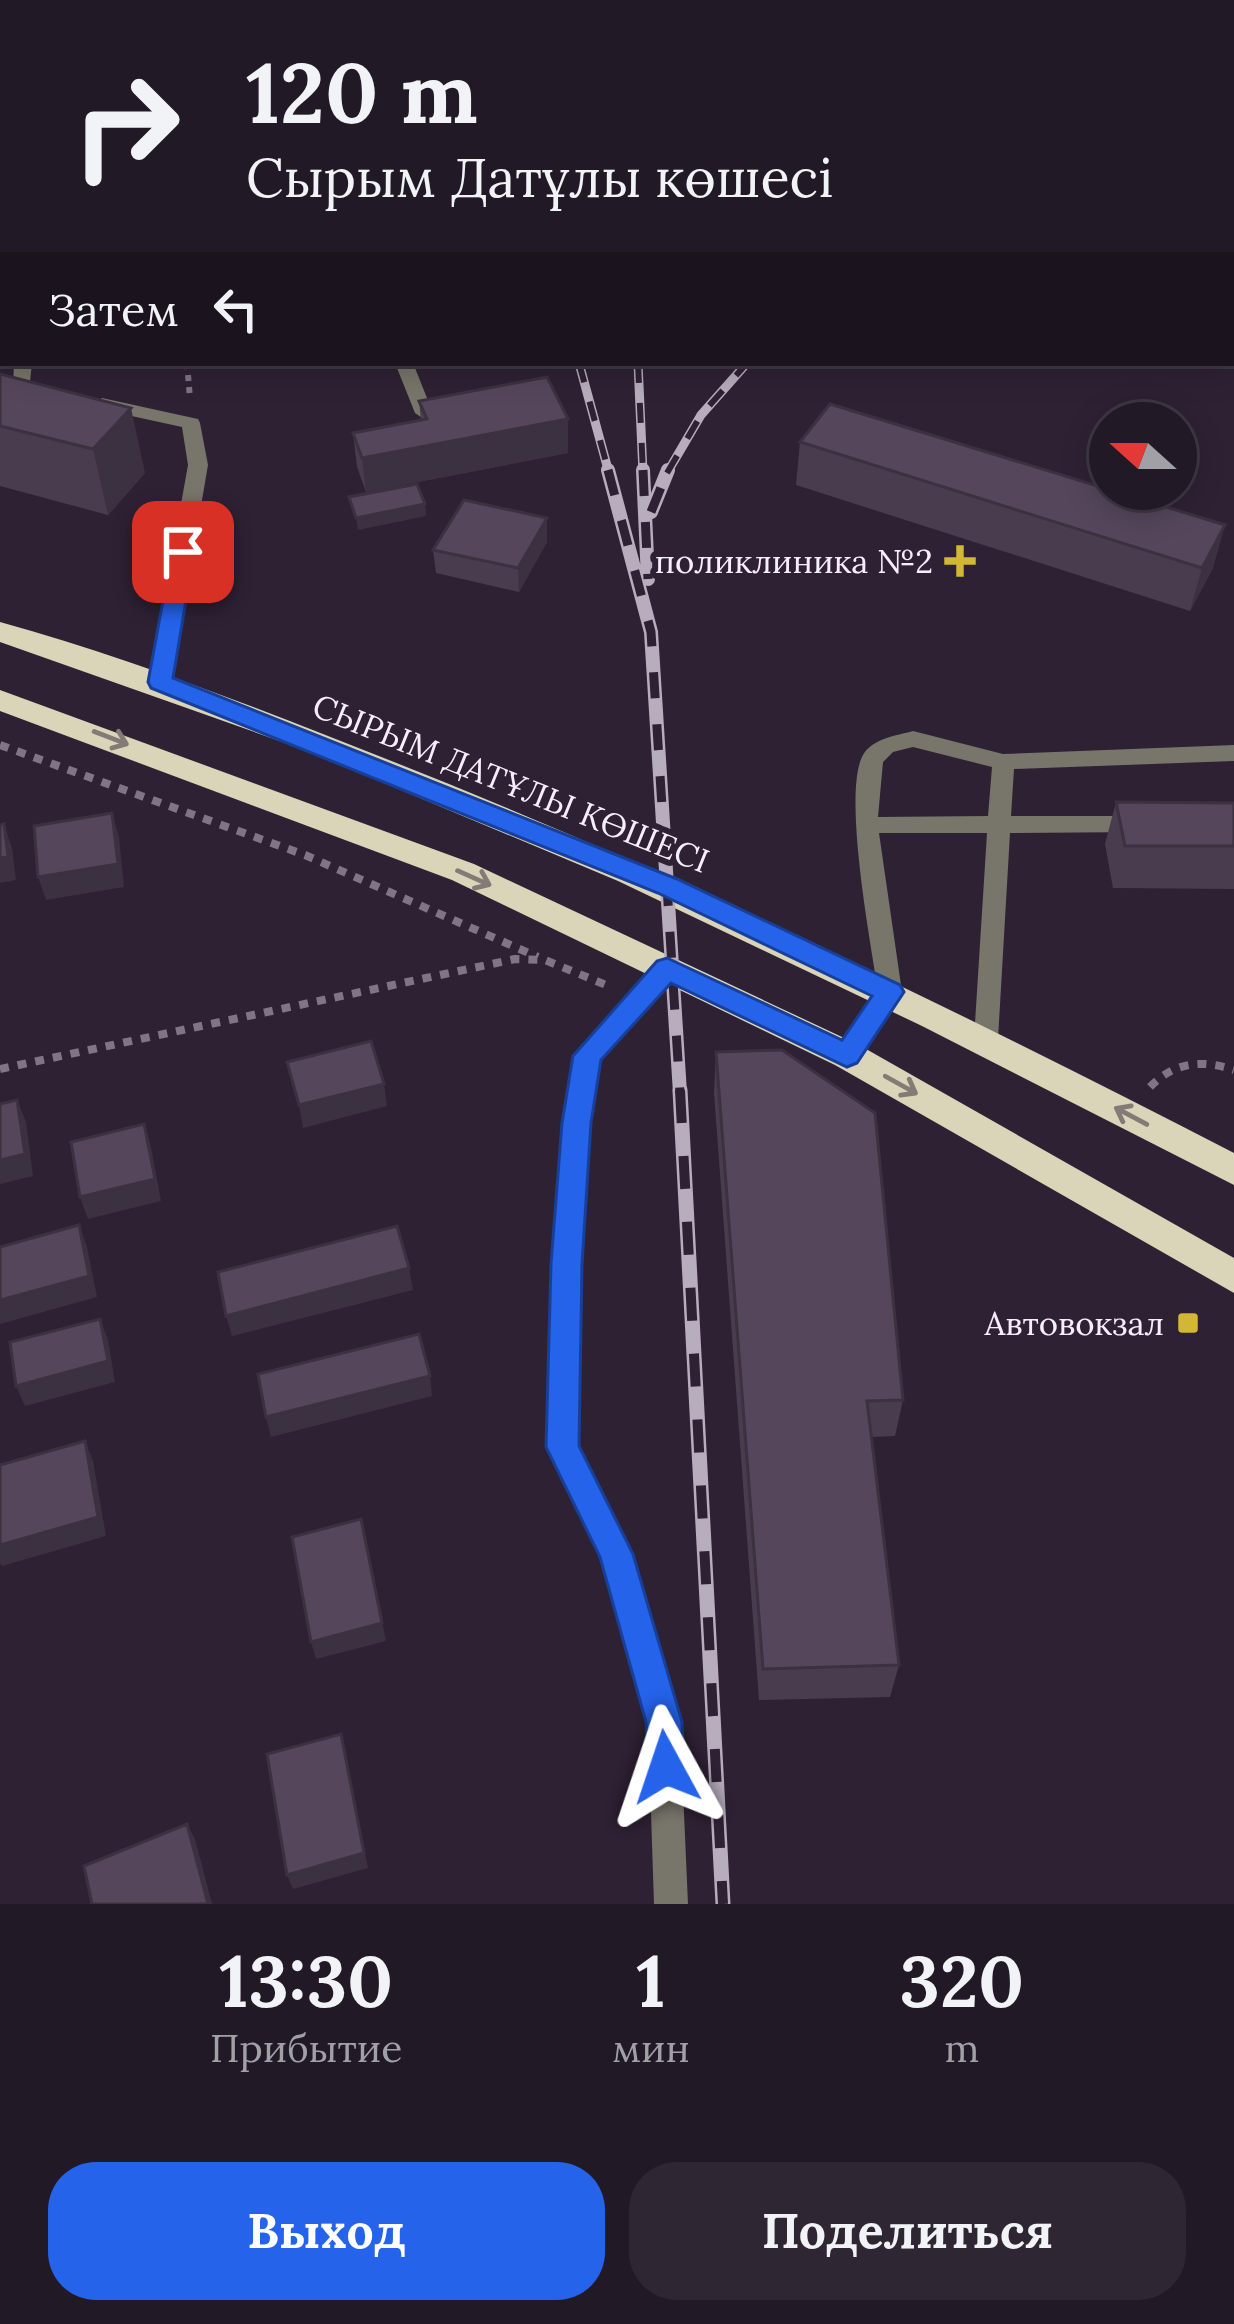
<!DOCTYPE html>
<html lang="ru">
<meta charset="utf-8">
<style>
body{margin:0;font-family:Lora,serif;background:#2e2633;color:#f1f3f6;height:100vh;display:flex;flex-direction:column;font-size:45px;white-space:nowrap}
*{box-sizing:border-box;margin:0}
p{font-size:39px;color:#a2a0a7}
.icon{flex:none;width:66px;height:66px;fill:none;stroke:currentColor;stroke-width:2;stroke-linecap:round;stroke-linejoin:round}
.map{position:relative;height:1904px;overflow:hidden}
.details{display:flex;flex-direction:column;background:#221927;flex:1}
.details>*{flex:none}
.guide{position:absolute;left:0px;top:0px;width:1236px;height:366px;box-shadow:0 6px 30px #0003,0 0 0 3px #3f3844;background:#221927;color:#f1f3f6;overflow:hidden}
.needle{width:78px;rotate:291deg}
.controls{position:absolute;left:1089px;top:402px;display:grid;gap:24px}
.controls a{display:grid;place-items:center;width:108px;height:108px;border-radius:50%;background:#221927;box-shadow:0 6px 30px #0003,0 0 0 3px #3f3844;font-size:60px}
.pin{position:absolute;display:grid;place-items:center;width:102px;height:102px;color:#fff;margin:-51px;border-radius:24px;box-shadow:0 6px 18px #0006}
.me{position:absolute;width:132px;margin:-66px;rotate:355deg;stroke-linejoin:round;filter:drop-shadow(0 0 9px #0008)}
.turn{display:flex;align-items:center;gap:42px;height:252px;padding:0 48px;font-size:54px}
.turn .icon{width:156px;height:156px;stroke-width:2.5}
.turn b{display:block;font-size:84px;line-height:102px}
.then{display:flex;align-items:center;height:114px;padding:0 48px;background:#0003;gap:24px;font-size:45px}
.eta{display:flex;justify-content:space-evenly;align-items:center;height:204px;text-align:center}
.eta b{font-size:72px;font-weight:700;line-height:84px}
.primary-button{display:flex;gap:24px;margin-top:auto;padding:24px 48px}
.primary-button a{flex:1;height:138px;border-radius:48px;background:#2563eb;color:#fff;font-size:48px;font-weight:700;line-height:138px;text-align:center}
.primary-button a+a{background:#2e2633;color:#f1f3f6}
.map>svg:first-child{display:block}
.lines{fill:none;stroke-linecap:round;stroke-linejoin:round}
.path-far1{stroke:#807485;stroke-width:6;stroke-dasharray:6 6;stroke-linecap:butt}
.path{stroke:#807485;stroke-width:8;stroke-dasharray:9 9;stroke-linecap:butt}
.service{fill:#78756a;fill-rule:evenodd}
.minor{fill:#78756a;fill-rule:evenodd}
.trunk{fill:#dad4b9;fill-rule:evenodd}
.rail-far2-casing{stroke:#b7adbc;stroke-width:9}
.rail-far1-casing{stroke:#b7adbc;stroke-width:14}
.rail-casing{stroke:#b7adbc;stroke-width:15}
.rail-far2{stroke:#2e2134;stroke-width:6;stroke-dasharray:20;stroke-linecap:butt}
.rail-far1{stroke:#2e2134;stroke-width:9;stroke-dasharray:26;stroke-linecap:butt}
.rail{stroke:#2e2134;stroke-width:10;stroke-dasharray:33;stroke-linecap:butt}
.wall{fill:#493c4f}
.shaded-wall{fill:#3c3140}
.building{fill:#55465c;stroke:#3c3140;stroke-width:3}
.oneway{stroke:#847a76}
.route{fill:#2563eb;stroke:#184099;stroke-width:3}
.poi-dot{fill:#d2b635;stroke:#2e2134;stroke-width:4.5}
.labels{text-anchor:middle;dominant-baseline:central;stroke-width:12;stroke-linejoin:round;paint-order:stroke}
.poi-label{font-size:33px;fill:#f7eefb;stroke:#2e2134;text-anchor:end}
.street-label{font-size:33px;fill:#f7eefb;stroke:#2e2134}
</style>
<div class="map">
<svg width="1234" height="1904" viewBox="0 0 1234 1904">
<rect width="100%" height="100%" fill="#2e2134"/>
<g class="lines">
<!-- path-far1 -->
<path class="path-far1" d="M187 363 190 398"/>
<!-- path -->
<path class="path" d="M0 745 305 855 538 957
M0 1069 515 959 545 960 611 987
M1150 1087C1174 1062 1202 1059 1234 1070"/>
<!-- service -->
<path class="service" d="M0 200H3V210H0Z
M14 363H32L29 391 22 393 13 387Z
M395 363H413L433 413 431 417 424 419 415 413Z
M102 398 198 419 200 423 208 465 171 682 160 689 149 682 188 465 182 427 95 408 93 404Z
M913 731 1003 754 1234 745V761L1014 769 1011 816H1142L1153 824 1142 832 1010 833 998 1039 995 1046H977L974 1039 987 833H879L902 992 856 1062H838L834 1055 878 991C871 944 842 792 863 755 873 738 896 736 913 731ZM913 747 992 767 988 816 878 817 883 762 893 752Z"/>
<!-- minor -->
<path class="minor" d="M667 960 676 962 679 969 676 976 599 1060 589 1123 580 1264 577 1446 631 1554 680 1722 688 1904H654L648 1722 602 1557 549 1447 552 1264 563 1123 574 1056 658 962Z"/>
<!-- trunk -->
<path class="trunk" d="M0 622C134 659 265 711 394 762 682 876 959 1011 1234 1153V1185L922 1026 618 881 308 751 0 642Z
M0 690 474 864 859 1045 1234 1258V1293L835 1065 452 880 0 711Z"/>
<defs>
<path id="rail-far2" d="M579 363 609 473
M638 363 643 473
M667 473 701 415 747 363"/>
<path id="rail-far1" d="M608 470 651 632 680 1093
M643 470 648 579
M651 512 668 470"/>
<path id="rail" d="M680 1090 723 1904"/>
</defs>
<!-- rail-far2 casing -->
<use href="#rail-far2" class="rail-far2-casing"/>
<!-- rail-far1 casing -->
<use href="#rail-far1" class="rail-far1-casing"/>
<!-- rail casing -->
<use href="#rail" class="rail-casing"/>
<!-- rail-far2 -->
<use href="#rail-far2" class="rail-far2"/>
<!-- rail-far1 -->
<use href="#rail-far1" class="rail-far1"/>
<!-- rail -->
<use href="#rail" class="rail"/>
</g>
<!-- wall -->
<path class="wall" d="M0 374 145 473 108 515 0 486Z
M419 401 568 453 366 492 357 467 353 433 421 420Z
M800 442 1213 568 1190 611 796 485Z
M547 518V542L519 592 436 573 433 550Z
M1116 802 1234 803V889L1113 888 1105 844Z
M716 1052 903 1400 895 1436 871 1437 899 1665 890 1697 759 1700 714 1093Z"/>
<!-- shaded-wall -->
<path class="shaded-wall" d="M0 0H15V3H3V152L0 189Z
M187 0H232L212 3H187Z
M131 408 145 473 108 515 93 449Z
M568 419V453L366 492 362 458Z
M425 504 426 516 358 530 356 518Z
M547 518V542L519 592 518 568Z
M1225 525 1213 568 1190 611 1202 568Z
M112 813 119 837 124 887 46 900 38 877Z
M4 824 12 848 16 880 0 883V858Z
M384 1084 387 1106 303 1128 299 1105Z
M17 1100 26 1122 33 1176 0 1184V1160Z
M144 1124 151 1147 161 1201 88 1219 80 1197Z
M79 1225 87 1247 97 1297 0 1324V1300Z
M409 1268 413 1290 232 1336 226 1316Z
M100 1319 108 1340 115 1382 25 1406 16 1386Z
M430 1376 432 1396 271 1437 266 1417Z
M85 1441 93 1461 106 1536 2 1566 0 1563V1545Z
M361 1519 386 1641 316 1659 311 1642Z
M341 1734 368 1868 293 1889 287 1875Z
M187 1824 195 1839 212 1904H208Z"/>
<!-- building -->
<path class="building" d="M296 0H408L410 3H297Z
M1233 32H1234V248L1233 247Z
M0 374 131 408 93 449 0 426Z
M547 377 568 419 362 458 353 433 427 419 419 401Z
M830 404 1225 525 1202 568 800 442Z
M417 484 425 504 356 518 349 497Z
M464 500 547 518 518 568 433 550Z
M1116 802 1234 803V846H1125Z
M112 813 118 864 38 877 34 826Z
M4 824 8 857 0 858V825Z
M371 1041 384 1084 299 1105 287 1062Z
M782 1050 875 1113 903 1400 867 1401 899 1665 763 1669 716 1052Z
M17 1100 25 1154 0 1160V1104Z
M144 1124 155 1179 80 1197 71 1142Z
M79 1225 89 1276 0 1300V1247Z
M397 1226 409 1268 226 1316 218 1272Z
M100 1319 108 1361 16 1386 10 1342Z
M419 1334 430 1376 266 1417 258 1374Z
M85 1441 98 1517 0 1545V1465Z
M361 1519 382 1623 311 1642 292 1537Z
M341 1734 364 1853 287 1875 267 1754Z
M187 1824 208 1904H92L84 1866Z"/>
<!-- one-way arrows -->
<defs><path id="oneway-shaft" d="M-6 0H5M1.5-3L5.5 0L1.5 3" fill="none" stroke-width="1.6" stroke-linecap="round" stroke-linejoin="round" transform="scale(3)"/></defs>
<g class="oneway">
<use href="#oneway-shaft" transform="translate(111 738) rotate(21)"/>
<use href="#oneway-shaft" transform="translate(474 878) rotate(24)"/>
<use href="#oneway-shaft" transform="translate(901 1085) rotate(29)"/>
<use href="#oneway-shaft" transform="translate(1131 1116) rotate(-152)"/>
</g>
<!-- route -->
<path class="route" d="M183 545 194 552 173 678 677 879 900 985 904 992 857 1063 847 1067 671 983 601 1060 591 1123 582 1264 579 1446 633 1554 682 1722 684 1767 679 1780 666 1785 653 1780 648 1767 646 1722 600 1557 546 1447 551 1264 562 1123 573 1056 657 961 667 958 842 1040 872 996 658 893 151 688 148 682 172 552Z"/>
<!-- markers -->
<g class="poi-dot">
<path d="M954 543h12v12h12v12h-12v12h-12v-12h-12v-12h12z"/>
<rect x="1176" y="1311" width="24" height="24" rx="6"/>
</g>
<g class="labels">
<!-- poi labels -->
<g class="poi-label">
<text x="933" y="561">поликлиника №2</text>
<text x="1164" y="1323">Автовокзал</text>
</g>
<!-- street labels -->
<g class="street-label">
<text transform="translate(511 783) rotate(22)">СЫРЫМ ДАТҰЛЫ КӨШЕСІ</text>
</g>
</g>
</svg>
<div class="controls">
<a><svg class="needle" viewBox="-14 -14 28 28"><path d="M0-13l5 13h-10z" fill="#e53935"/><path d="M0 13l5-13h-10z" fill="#a2a0a7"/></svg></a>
</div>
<div class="pin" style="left:183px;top:552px;background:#d93025"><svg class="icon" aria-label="arrive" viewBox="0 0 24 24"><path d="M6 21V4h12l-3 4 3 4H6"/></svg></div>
<svg class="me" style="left:666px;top:1767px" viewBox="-20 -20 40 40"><path d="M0-17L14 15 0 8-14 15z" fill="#2563eb" stroke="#fff" stroke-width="4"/></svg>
<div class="guide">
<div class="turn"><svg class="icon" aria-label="right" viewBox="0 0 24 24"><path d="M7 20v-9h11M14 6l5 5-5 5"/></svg><div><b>120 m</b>Сырым Датұлы көшесі</div></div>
<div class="then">Затем<svg class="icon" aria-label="left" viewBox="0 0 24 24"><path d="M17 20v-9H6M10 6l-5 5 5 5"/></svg></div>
</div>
</div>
<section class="details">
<div class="eta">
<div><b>13:30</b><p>Прибытие</p></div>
<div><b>1</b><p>мин</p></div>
<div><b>320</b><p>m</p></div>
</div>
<div class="primary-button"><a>Выход</a><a>Поделиться</a></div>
</section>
